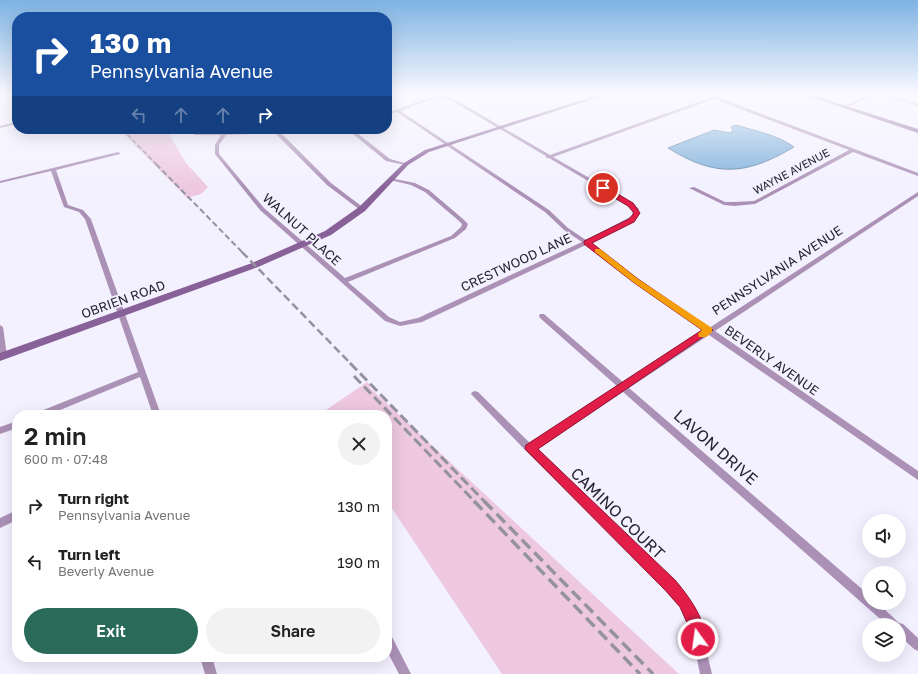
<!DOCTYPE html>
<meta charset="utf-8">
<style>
body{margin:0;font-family:"Golos Text",sans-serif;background:#f2f2f2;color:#222;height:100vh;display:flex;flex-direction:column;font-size:15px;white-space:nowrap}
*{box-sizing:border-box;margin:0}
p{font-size:13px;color:#767676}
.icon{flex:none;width:22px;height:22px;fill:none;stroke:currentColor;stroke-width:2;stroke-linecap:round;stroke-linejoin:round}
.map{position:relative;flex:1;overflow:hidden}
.details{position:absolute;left:12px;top:410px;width:380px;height:252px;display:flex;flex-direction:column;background:#fff;border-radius:16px;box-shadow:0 4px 16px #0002}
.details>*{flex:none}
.guide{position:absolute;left:12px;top:12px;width:380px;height:122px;border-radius:16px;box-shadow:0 4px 16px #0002;background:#1a4fa0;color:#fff;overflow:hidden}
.tools{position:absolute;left:862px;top:514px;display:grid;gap:8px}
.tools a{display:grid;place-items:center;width:44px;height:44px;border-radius:50%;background:#fff;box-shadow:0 4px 16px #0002;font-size:20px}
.pin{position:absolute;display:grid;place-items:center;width:34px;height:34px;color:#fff;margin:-17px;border:2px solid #fff;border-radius:50%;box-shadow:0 1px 4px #0007}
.me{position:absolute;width:44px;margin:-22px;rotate:346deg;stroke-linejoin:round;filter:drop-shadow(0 0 3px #0008)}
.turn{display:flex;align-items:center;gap:14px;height:84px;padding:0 12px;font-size:18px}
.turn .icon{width:52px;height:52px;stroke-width:2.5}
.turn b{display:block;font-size:28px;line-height:34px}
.lanes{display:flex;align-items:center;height:38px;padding:0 12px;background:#0003;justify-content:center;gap:20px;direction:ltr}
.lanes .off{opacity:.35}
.round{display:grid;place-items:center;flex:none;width:42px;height:42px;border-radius:21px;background:#f2f2f2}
.overview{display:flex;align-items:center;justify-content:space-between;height:68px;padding:0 12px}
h1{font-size:24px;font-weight:600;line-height:30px}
.button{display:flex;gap:8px;margin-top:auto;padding:8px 12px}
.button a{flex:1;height:46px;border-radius:24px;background:#296a59;color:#fff;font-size:16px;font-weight:600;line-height:46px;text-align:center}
.button a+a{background:#f2f2f2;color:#222}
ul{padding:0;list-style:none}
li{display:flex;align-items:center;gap:12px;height:56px;padding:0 12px}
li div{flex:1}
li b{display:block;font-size:15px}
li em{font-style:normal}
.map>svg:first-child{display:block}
.green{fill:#edc8e0}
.water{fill:#7fb1db;stroke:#6587a8}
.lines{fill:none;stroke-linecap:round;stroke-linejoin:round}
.street{fill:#ac91b7;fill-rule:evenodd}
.secondary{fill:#896199;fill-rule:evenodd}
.rail-far4{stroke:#94929f;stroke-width:1.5;stroke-dasharray:5 2.5;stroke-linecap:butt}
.rail-far3{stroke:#94929f;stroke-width:2;stroke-dasharray:6 3;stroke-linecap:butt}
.rail-far2{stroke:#94929f;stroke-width:2.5;stroke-dasharray:8 4;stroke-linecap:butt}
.rail-far1{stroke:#94929f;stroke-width:3;stroke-dasharray:10 4.5;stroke-linecap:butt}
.rail{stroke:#94929f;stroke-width:3.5;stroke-dasharray:12 6;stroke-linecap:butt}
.route{fill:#e11d48;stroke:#92132f}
.slow{fill:#f59e0b}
.labels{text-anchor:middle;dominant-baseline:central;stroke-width:3.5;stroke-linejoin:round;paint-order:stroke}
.far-street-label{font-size:11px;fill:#272532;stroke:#f3f1ff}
.street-label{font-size:13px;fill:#272532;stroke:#f3f1ff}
.near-street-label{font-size:16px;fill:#272532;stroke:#f3f1ff}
</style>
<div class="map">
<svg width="918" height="674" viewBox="0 0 918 674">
<rect width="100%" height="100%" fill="#f3f1ff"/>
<!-- green -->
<path class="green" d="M119 129H166L186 163 208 187 201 194 187 198Z
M367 382 371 385 369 387 679 674H502L387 501V415H330L326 410Z"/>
<!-- water -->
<path class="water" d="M736 125C755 131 778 135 794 147 747 175 716 178 668 148L714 130 730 133 733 130 731 127Z"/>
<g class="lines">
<!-- street -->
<path class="street" d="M720 94H725L717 97 918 173V176L853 152 755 204 734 206 724 205 689 188 694 187 725 202H734L754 201 849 150 714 99 553 157 633 203 639 209 637 218 590 243 638 279 709 328 918 192V196L715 331 918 471V480L709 335 629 388 869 595V603H878L899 623 903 624 918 638V651L914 649 899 635V625H887L623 392 537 449 674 581 689 599 700 624 712 674H700L690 625 681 607 666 589 527 452 471 394 472 392 475 391 478 392 531 444 618 387 540 318 539 316 540 314H544L624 383 704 331 634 281 586 245 422 322 400 326 385 321 260 210 215 154V145L221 135H195L193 134 195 133 253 132 289 129H308L306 130 280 132 331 183 364 208V210H360L327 185 275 133 226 135 219 145V154L264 208 345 278 451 236 461 227 462 224 459 221 425 192 411 185 390 180V178L415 183 429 190 463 219 468 224 466 229 455 238 348 282 389 317 400 322 418 318 582 242 564 230 545 212 397 112 387 115V113L437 95 449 96 550 155ZM438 97 447 98 546 156V158H549L629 205 633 209 632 216 586 240 568 228 549 210 400 111Z
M872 94H876L845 108 842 107Z
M878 94H883L918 104V106Z
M17 122V124L0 128V126Z
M347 129H352L390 159 408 164 406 165 386 161Z
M118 152 120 153V154L56 170 68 205 83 210 91 219 161 415H153L140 377 48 415H35L36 413 138 372 85 219 79 212 64 207 51 171 0 183V181Z
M0 325 3 327 7 356 6 358 3 359 0 357Z
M17 421V428L0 434V427Z
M17 510V520L0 528V518Z
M387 633 391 635 411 674H399L387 651Z
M200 657H212L217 674H205Z"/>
<!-- secondary -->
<path class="secondary" d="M601 94H608L429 152 408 165 365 211 331 235 258 267 0 361V353L252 263 325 231 359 207 404 163 425 150Z
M802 94H809L918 129V133Z"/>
<!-- rail-far4 -->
<path class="rail-far4" d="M122 129 157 165"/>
<!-- rail-far3 -->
<path class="rail-far3" d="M156 164 243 253"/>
<!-- rail-far2 -->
<path class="rail-far2" d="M242 252 351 364"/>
<!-- rail-far1 -->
<path class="rail-far1" d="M350 363 485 502
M354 376 475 502"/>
<!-- rail -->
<path class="rail" d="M474 501 640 674
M484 501 653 674"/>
</g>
<!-- sky -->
<linearGradient id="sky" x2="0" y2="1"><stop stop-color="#7eb3e3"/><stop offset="0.5" stop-color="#faf9ff"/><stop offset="1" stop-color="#faf9ff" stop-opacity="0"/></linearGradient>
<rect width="918" height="188" fill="url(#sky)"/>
<!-- route -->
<path class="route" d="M601 187H606L633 203 640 213 634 222 592 243 638 279 713 330 538 449 675 580C687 594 711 625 703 644L698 646 693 644 688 625 680 607 665 590 525 449 526 445 702 330 633 282 584 244V241L629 219 634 213 628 206 601 190Z"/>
<!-- slow -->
<path class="slow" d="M595 249H600L638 279 712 328V332L706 337H699L698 334 702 330 633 282 595 252Z"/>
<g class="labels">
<!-- far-street labels -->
<g class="far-street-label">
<text transform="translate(791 171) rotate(-28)">WAYNE AVENUE</text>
</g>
<!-- street labels -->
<g class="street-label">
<text transform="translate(302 229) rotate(42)">WALNUT PLACE</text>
<text transform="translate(516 262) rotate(-25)">CRESTWOOD LANE</text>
<text transform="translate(777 270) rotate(-33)">PENNSYLVANIA AVENUE</text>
<text transform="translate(123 299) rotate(-20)">OBRIEN ROAD</text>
<text transform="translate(772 360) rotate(35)">BEVERLY AVENUE</text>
</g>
<!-- near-street labels -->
<g class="near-street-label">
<text transform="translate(716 447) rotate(41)">LAVON DRIVE</text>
<text transform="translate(618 513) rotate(44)">CAMINO COURT</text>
</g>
</g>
</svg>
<div class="tools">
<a><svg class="icon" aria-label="sound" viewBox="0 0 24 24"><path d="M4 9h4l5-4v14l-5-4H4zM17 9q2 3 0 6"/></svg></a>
<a><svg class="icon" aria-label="search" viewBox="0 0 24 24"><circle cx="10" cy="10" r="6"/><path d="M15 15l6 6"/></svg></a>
<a><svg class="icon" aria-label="layers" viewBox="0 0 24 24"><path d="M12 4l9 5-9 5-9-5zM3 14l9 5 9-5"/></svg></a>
</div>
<div class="pin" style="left:603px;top:188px;background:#d93025"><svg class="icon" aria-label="arrive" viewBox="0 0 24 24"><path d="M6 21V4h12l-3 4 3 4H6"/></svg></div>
<svg class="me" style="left:698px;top:639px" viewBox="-20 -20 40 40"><circle r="17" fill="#e11d48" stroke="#fff" stroke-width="3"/><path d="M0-11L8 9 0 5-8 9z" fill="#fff"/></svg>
<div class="guide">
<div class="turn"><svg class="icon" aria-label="right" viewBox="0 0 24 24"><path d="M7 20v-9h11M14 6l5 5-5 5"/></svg><div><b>130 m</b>Pennsylvania Avenue</div></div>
<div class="lanes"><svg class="icon off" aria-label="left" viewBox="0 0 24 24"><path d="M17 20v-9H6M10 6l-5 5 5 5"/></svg><svg class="icon off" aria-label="ahead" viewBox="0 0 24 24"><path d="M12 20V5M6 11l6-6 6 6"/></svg><svg class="icon off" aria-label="ahead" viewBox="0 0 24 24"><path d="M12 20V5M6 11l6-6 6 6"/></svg><svg class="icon" aria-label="right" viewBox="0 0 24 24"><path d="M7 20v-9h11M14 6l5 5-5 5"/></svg></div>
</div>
<section class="details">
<div class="overview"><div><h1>2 min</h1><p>600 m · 07:48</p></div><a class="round"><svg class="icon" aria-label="close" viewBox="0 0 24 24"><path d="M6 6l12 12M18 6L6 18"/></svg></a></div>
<ul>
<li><svg class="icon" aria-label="right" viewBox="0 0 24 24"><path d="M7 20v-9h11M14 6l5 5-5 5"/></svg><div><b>Turn right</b><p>Pennsylvania Avenue</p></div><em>130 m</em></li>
<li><svg class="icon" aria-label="left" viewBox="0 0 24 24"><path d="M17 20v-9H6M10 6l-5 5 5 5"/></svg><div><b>Turn left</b><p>Beverly Avenue</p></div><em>190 m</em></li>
</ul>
<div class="button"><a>Exit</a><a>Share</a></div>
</section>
</div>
